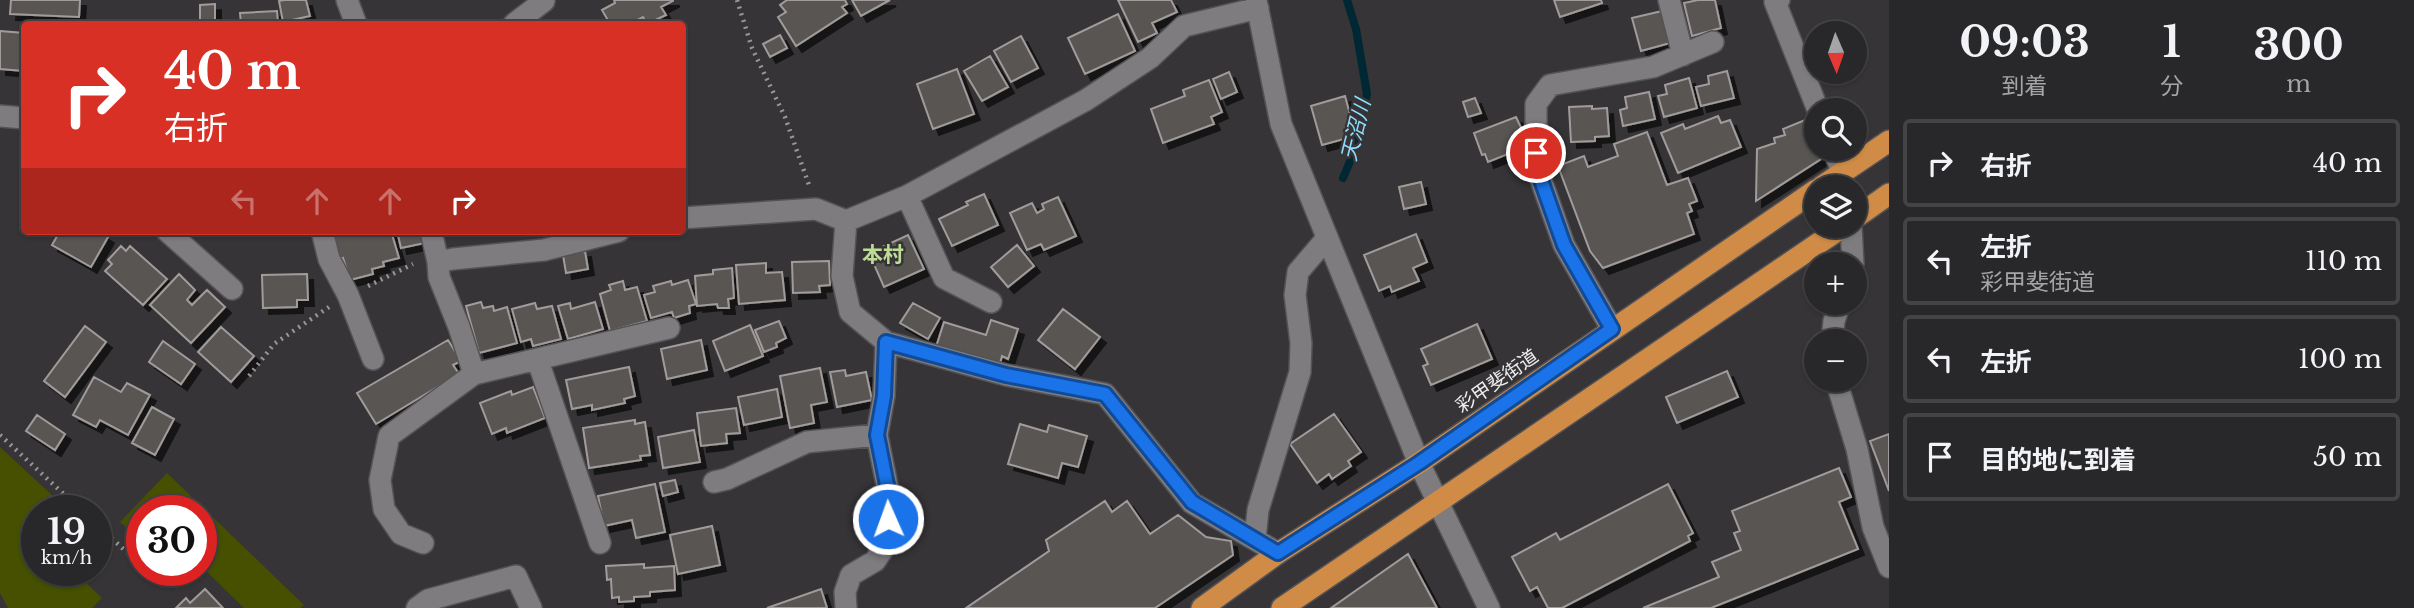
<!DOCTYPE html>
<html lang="ja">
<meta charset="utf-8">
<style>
body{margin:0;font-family:"Libre Baskerville","Noto Sans JP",serif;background:#302f31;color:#f1f3f6;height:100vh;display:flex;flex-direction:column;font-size:26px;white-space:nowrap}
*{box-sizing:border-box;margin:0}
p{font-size:23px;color:#a5a5a8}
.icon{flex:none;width:38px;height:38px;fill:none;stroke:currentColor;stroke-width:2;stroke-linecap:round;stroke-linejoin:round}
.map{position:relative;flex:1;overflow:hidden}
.panel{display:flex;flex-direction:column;background:#282729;width:525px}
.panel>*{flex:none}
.top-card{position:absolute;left:21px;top:21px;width:665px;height:214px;border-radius:7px;box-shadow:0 2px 5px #0004,0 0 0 2px #444446;background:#d93025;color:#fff;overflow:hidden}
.needle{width:46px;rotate:178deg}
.tools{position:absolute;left:1804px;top:21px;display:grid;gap:14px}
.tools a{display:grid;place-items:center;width:63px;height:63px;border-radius:50%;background:#282729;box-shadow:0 2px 5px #0004,0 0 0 2px #444446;font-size:35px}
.speed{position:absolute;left:21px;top:495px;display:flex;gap:14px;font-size:35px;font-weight:700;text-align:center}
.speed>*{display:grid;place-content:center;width:91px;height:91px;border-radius:50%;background:#282729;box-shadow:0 2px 5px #0004,0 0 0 2px #444446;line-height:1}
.speed small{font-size:18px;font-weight:400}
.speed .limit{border:10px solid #d22;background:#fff;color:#111}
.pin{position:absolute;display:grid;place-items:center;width:60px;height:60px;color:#fff;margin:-30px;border:4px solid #fff;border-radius:50%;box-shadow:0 2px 7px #0007}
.me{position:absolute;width:77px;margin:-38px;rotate:358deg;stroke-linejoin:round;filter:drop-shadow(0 0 5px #0008)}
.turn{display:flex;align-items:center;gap:24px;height:147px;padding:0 28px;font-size:32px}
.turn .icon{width:91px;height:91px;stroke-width:2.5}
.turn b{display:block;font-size:49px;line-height:60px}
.lanes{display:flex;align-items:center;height:66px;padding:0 28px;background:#0003;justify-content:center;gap:35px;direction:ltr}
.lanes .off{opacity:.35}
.eta{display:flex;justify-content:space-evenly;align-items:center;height:119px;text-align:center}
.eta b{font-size:42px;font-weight:700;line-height:49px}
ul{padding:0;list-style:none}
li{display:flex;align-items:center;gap:21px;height:88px;margin:0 14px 10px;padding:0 14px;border:4px solid #444446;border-radius:7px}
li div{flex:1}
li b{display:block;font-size:26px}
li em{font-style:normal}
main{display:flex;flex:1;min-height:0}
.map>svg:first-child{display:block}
.green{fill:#465000}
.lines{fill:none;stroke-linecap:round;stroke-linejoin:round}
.stream{stroke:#002734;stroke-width:8}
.building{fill:#585452;stroke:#a19c9b;stroke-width:2;filter:url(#shadow)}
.minor-casing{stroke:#535254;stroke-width:24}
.highway-casing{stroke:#535254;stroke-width:24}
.path{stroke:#979698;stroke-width:4.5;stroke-dasharray:2 5;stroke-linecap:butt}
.minor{stroke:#7e7c7f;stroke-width:21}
.highway{stroke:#d08c47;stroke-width:21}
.route-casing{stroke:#114b97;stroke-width:18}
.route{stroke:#1a73e8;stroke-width:12}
.labels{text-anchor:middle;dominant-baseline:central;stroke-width:5;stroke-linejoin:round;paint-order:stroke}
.street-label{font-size:19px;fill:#eeedef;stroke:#363437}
.water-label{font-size:21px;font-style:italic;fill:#8dddfd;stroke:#363437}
.neighbourhood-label{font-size:21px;font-weight:bold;fill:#bedc95;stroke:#363437}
</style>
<main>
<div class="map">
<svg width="1889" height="608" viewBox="0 0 1889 608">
<defs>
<filter id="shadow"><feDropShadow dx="6" dy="6" stdDeviation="0" flood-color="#0009"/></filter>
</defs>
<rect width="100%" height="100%" fill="#363437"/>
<!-- green -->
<path class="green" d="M0 447 69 511H37V570L74 571 102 598 92 608H8L0 593Z
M167 473 304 605 300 608H244L201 566V511H142V542L120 522Z"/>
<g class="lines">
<!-- stream -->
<path class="stream" d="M1343 178 1351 159 1367 94 1356 29 1347 0"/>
</g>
<!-- building -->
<path class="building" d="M11 0H80L79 17 10 14Z
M284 0H306L310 16 283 22 279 1Z
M614 0H673V1L661 7 666 15 647 24 643 17 630 24H626L624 21 618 24H610L602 10 615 3Z
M787 0H845L847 4 842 7 847 13 796 46 778 17 786 12 780 5Z
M852 0H890L861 16Z
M1118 0H1171L1177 12 1152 23 1157 33 1138 42Z
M1554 0H1601L1602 3 1560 17Z
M1698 0H1715L1721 28 1692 36 1684 3Z
M215 4V24H200V5Z
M277 11 278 24H241L240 13Z
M1662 11 1670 43 1641 51 1632 18Z
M1118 14 1135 51 1085 74 1068 38Z
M0 31 24 33V71L0 69Z
M780 35 787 48 770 57 763 44Z
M1021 36 1038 68 1011 82 994 51Z
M990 56 1008 87 982 101 964 71Z
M957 69 974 114 933 129 917 84Z
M1727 71 1734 98 1701 106 1696 87 1709 84 1708 76Z
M1229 72 1237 92 1221 99 1213 79Z
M1689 78 1697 108 1664 117 1658 96 1667 94 1665 85Z
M1209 80 1222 112 1211 117 1214 124 1163 143 1151 109 1185 96 1183 90Z
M1649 92 1655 119 1623 126 1620 110 1627 108 1625 97Z
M1345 96 1351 118 1347 119 1344 139 1322 145 1311 106Z
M1475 98 1481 113 1468 117 1463 102Z
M1592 106V109L1607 108 1609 136 1595 137V141L1571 142 1569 107Z
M1718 116 1721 123 1730 120 1741 147 1678 173 1661 133 1683 124 1685 129Z
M1516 117 1523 132 1518 133 1521 141 1516 143 1518 150 1488 162 1485 154 1482 155 1474 133Z
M1805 120 1821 159 1756 201 1757 149 1775 143 1774 138 1785 135 1783 129Z
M1647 132 1667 185 1688 178 1697 201 1689 204 1692 211 1687 213 1694 234 1603 268 1590 251 1558 166 1584 156 1588 167 1618 156 1614 144Z
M1421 182 1426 204 1404 209 1399 187Z
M984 194 998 225 952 246 939 219 968 205 966 202Z
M1058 197 1076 236 1044 250 1041 244 1027 250 1010 213 1032 203 1037 213 1044 209 1042 204Z
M60 231H98L108 237 91 267 52 245Z
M331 231H375L376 235 391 231 399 258 383 262 384 266 372 269 373 274 350 280 343 258 337 259Z
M397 231H423L425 243 401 248Z
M1416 234 1427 262 1413 268 1419 281 1392 292 1390 286 1379 291 1364 255Z
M908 235 924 269 884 287 869 253Z
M1017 245 1034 266 1008 287 991 267Z
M121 246 126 251 130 246 167 279 143 305 105 271 112 264 108 260Z
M585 251 588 269 566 273 563 255Z
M829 261 830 285 819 286 820 292 793 293 792 262Z
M766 263V273L782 272 785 300 739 304 736 265Z
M732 268 734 298 728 299 729 308H718L717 304 697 306 695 276 713 274V270Z
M179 274 195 290 187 300 192 305 207 290 225 307 191 343 150 305Z
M307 274 308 300H297V307L263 308 262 275Z
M688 280 696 304 689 306 690 313 674 318 672 312 651 318 644 295 655 292 653 286 671 281 672 285Z
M623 281 625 290 637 287 647 321 610 331 600 294 611 290 609 285Z
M481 302 483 308 493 306 494 311 507 307 517 343 479 353 466 306Z
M595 302 603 329 568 339 558 306 570 303 571 309Z
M535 303 537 309 552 306 561 339 533 346 531 339 521 342 512 309Z
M913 303 940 318 928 339 900 323Z
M1063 309 1100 337 1075 369 1038 340Z
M991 320 1018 329 1008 359 1002 356 999 367 936 347 944 322 986 335Z
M779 321 786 338 776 343 777 347 764 352 755 330Z
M1477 324 1492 359 1431 385 1423 366 1428 364 1421 349Z
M750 325 763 356 725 371 713 341Z
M85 326 106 342 65 397 44 381Z
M221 327 254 356 231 382 198 352Z
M448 340 461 361 453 365 459 374 376 424 357 393Z
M701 340 707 370 667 379 661 349Z
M163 341 195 364 181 384 149 362Z
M629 367 635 396 624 399 625 403 592 410V405L572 409 566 380Z
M820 368 827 402 811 405 814 423 790 428 780 376Z
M845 370 846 376 866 372 872 400 837 407 830 372Z
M1727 371 1738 397 1677 423 1666 397Z
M94 377 121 392 127 383 150 395 128 435 100 420 96 427 73 415Z
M533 387 545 418 507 433 506 428 492 434 480 403 511 391 512 395Z
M777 389 782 417 744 425 738 397Z
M152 407 174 419 155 455 132 443Z
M736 408 740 433 726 434 727 443 701 446 697 413Z
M1334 414 1361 452 1348 461 1351 466 1332 479 1329 474 1317 483 1290 444Z
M37 415 65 434 55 450 26 431Z
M635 420V424L645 422 650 455 640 456 641 460 589 468 583 428Z
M1020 424 1047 432 1049 425 1087 436 1078 467 1062 463 1058 478 1008 464Z
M694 430 700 462 663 468 658 437Z
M1889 434V491L1870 441Z
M1839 468 1851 497 1839 502 1858 549 1711 608H1643L1719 577 1712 562 1741 550 1734 533 1740 531 1732 511Z
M675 480 678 492 663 496 660 483Z
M655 484 665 532 636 538 632 520 604 526 598 496Z
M1668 484 1693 533 1688 536 1690 541 1562 608H1548L1537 587 1530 591 1512 557 1556 533 1560 540Z
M1105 501 1112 512 1127 501 1150 534 1178 515 1206 537 1231 541 1233 555 1155 608H966L1049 551 1046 540Z
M712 526 720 565 678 574 670 535Z
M1408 554 1437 608H1331Z
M644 564V568L674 566 675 590 650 592V596L634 597V601L619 602V597L612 598 611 579 607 580 606 566Z
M205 589 223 608H176L186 598 190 603Z
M821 589 827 608H767Z"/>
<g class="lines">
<defs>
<path id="minor" d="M347 0 356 24
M1256 0 1281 124 1419 463 1489 608
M1669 0 1683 55
M1779 0 1775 2 1818 110
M514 24 544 1
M0 116 24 118
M1833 149 1843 173
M907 196 944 278 991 302
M682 218 816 209 846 221 842 276 850 312 886 342 1006 375 1105 394 1192 503 1278 553
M846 221 907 196 1086 100 1150 58 1184 26 1258 8
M1851 226 1853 264
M167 231 232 289
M322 231 329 259 348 295 373 359
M431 231 438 262 453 259 544 250 619 231
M438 262 439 277 459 327 474 374 669 328
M1612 329 1564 245 1541 180 1536 153V104L1550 85 1653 67 1713 42
M1832 341 1834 321 1840 303
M538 361 600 543
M1836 380 1857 449 1873 527 1889 567
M714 482 727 479 807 442 877 435
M1255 539 1258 510 1300 372 1301 343 1295 295 1298 272 1327 238
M423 543 401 534 384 509 380 480 389 436 474 374
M417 608 428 600 516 576 531 608
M846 608 845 592 851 575 875 561 887 543 889 495 877 435 884 396 886 342"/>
<path id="highway" d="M1821 187 1889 141
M1855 218 1889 194
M1202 608 1278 553 1419 463 1816 190
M1282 608 1844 226"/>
</defs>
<!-- minor casing -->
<use href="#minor" class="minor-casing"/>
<!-- highway casing -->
<use href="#highway" class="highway-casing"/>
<!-- path -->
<path class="path" d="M737 0 752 48 785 117 810 188
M368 286 413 264
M249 376 274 344 329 307
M0 435 82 511
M96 524 142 566
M147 570 167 589"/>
<!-- minor -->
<use href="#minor" class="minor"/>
<!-- highway -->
<use href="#highway" class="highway"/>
</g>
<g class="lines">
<defs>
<path id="route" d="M888 519 889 495 877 435 884 396 886 342 1006 375 1105 394 1192 502 1278 553 1419 463 1612 329 1564 245 1541 180 1536 153"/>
</defs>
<!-- route casing -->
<use href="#route" class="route-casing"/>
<!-- route -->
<use href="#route" class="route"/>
</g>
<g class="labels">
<!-- street labels -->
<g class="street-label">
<text transform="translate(1497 381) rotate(-35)">彩甲斐街道</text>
</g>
<!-- water labels -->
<g class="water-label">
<text transform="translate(1356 130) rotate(-76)">天沼川</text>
</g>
<!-- neighbourhood labels -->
<g class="neighbourhood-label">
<text x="883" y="255">本村</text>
</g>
</g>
</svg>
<div class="tools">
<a><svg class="needle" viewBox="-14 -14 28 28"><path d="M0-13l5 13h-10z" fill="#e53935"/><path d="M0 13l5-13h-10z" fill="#a5a5a8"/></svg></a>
<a><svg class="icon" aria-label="search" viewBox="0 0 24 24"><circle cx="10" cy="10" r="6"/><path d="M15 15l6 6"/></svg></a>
<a><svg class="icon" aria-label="layers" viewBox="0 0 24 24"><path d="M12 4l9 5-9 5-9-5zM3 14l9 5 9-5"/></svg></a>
<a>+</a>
<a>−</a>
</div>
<div class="speed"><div>19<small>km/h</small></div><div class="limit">30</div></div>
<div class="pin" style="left:1536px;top:153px;background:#d93025"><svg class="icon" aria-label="arrive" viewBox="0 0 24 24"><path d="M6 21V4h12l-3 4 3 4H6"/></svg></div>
<svg class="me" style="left:888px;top:519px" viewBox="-20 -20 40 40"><circle r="17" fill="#1a73e8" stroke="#fff" stroke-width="3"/><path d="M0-11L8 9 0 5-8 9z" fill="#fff"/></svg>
<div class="top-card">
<div class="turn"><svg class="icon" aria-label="right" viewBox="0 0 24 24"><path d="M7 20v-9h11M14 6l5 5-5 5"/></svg><div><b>40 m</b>右折</div></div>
<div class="lanes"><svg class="icon off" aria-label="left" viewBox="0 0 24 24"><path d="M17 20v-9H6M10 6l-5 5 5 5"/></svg><svg class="icon off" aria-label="ahead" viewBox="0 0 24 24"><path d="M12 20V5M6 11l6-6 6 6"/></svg><svg class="icon off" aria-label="ahead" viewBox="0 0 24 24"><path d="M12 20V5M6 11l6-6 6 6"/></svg><svg class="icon" aria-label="right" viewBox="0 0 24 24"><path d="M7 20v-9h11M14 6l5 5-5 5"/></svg></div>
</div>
</div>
<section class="panel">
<div class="eta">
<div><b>09:03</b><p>到着</p></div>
<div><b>1</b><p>分</p></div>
<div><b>300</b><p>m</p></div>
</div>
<ul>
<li><svg class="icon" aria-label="right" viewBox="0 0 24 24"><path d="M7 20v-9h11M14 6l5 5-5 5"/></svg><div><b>右折</b></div><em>40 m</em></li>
<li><svg class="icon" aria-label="left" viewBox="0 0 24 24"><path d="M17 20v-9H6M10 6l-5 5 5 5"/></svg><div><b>左折</b><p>彩甲斐街道</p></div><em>110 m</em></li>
<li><svg class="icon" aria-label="left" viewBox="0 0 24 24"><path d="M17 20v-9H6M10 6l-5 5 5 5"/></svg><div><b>左折</b></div><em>100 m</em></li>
<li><svg class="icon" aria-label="arrive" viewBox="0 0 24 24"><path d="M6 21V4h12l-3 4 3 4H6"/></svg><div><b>目的地に到着</b></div><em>50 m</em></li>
</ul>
</section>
</main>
